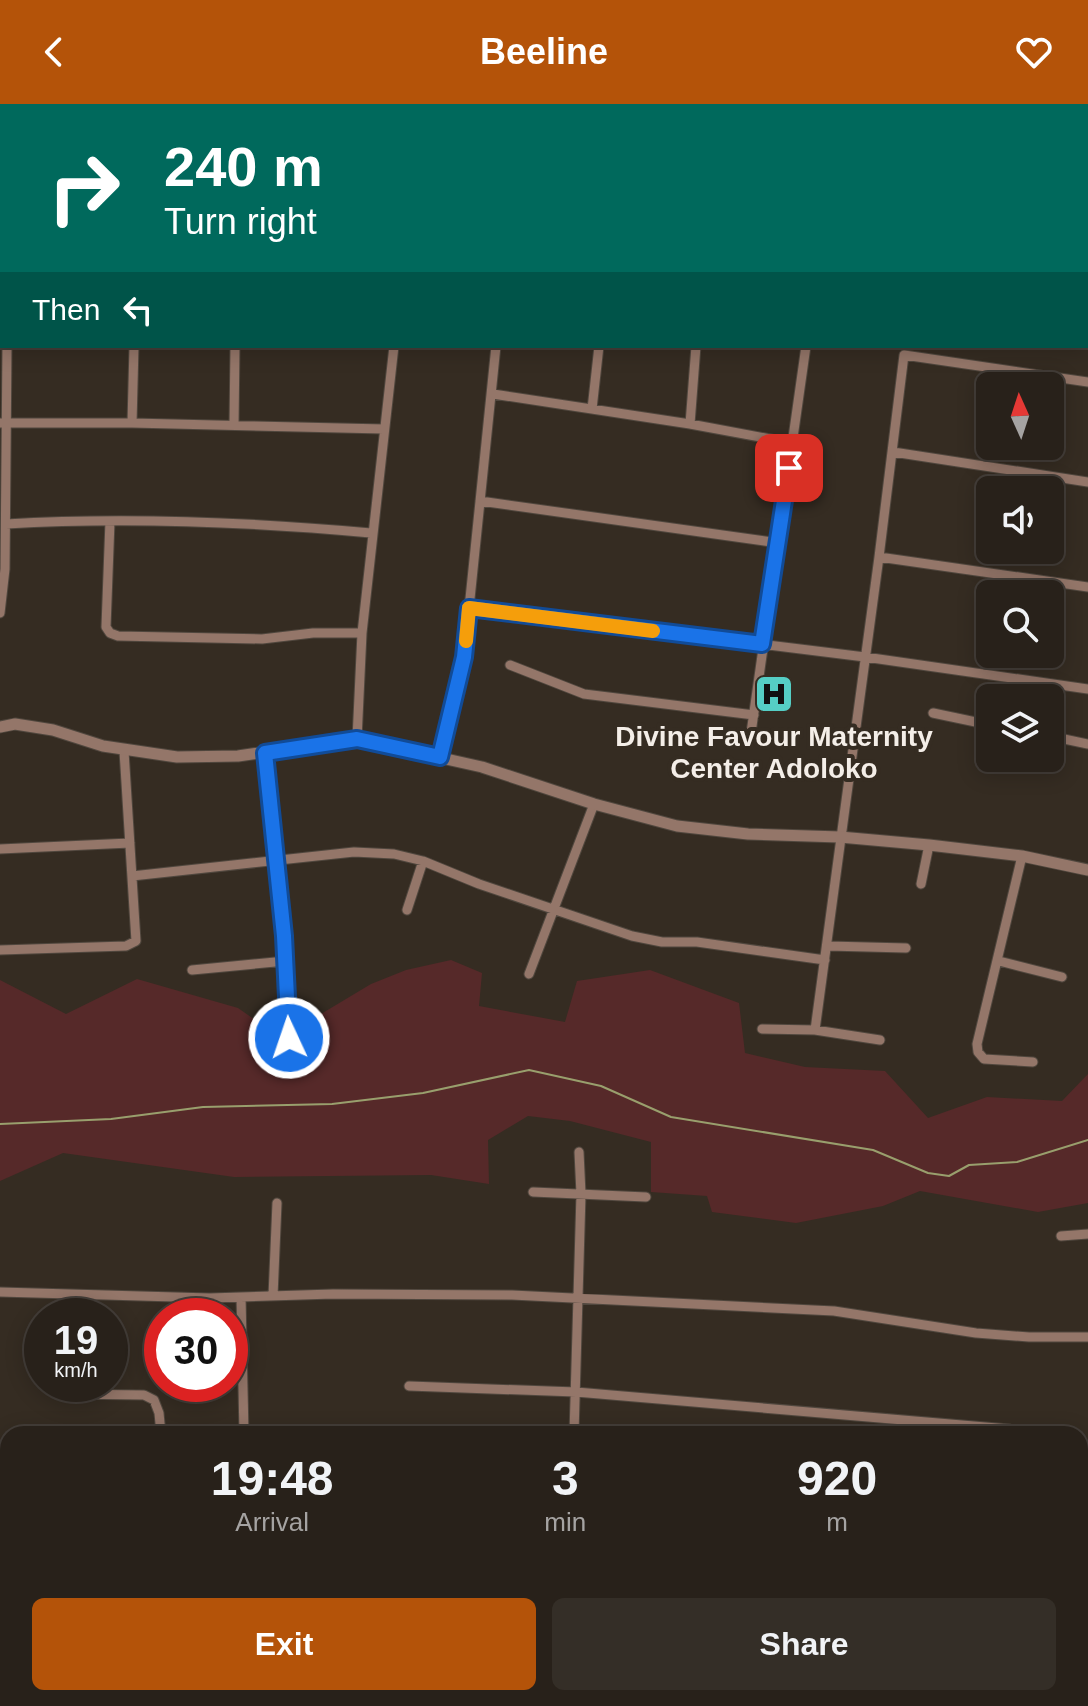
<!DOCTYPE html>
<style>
body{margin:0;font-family:Arial,sans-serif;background:#342e27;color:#f1f3f6;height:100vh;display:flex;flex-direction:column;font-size:30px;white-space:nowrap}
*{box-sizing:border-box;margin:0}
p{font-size:26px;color:#a5a3a2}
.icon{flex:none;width:44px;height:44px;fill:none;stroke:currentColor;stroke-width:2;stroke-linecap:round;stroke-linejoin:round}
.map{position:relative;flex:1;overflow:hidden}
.drawer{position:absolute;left:0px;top:1322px;width:1088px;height:280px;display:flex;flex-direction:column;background:#28211a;border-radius:24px 24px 0 0;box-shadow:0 4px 20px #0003,0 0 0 2px #443e39}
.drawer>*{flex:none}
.guide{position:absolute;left:0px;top:0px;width:1088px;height:244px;box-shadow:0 4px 20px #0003,0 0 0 2px #443e39;background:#00695c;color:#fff;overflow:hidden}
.needle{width:52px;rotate:357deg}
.buttons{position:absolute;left:976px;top:268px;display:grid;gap:16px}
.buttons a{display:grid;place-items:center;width:88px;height:88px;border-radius:12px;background:#28211a;box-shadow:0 4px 20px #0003,0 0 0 2px #443e39;font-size:40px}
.speed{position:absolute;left:24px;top:1194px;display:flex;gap:16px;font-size:40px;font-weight:700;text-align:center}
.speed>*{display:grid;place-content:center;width:104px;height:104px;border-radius:50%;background:#28211a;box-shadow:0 4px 20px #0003,0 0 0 2px #443e39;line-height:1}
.speed small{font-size:20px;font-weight:400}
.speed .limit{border:12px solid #d22;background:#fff;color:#111}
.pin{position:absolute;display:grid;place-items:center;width:68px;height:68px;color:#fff;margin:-34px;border-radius:16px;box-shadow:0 4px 12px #0006}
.me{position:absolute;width:88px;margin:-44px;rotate:357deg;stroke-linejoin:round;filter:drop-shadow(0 0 6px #0008)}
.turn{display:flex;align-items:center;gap:28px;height:168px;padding:0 32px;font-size:36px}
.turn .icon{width:104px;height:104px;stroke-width:2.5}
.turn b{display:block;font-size:56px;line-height:68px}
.then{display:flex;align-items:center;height:76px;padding:0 32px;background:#0003;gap:16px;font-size:30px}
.eta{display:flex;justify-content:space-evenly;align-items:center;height:136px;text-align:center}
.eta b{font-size:48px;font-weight:700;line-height:56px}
.primary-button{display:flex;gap:16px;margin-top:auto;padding:16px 32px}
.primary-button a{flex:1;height:92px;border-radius:12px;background:#b45309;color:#fff;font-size:32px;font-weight:700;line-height:92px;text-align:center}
.primary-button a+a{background:#342e27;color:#f1f3f6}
header{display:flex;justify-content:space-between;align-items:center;height:104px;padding:0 32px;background:#b45309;color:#fff;font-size:36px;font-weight:700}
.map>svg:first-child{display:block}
.green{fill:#562929}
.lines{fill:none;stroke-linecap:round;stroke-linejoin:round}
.stream{stroke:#999f6d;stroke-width:2}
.minor-casing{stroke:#50473e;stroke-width:11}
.tertiary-casing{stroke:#50473e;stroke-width:13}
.minor{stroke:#947669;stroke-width:9}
.tertiary{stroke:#947669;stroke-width:11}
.route-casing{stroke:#114b97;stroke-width:20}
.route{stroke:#1a73e8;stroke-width:14}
.slow{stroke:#f59e0b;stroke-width:14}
.labels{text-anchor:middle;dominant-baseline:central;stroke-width:8;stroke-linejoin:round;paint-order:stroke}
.poi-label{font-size:28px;font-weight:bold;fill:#f4eee8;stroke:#352c22}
</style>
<header><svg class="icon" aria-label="back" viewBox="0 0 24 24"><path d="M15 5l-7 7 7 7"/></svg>Beeline<svg class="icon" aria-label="heart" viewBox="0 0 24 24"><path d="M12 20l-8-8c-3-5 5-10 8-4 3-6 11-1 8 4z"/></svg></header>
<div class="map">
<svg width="1088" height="1602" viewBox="0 0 1088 1602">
<rect width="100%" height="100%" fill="#352c22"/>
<!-- green -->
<path class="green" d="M58 0H260L263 2H58Z
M451 856 482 869 479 902 565 918 577 877 650 866 739 899 745 949 805 963 885 967 928 1014 987 993 1062 997 1088 970V1099L1038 1108 920 1087 883 1102 796 1119 712 1108 707 1092 651 1088V1038L570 1017 528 1012 488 1036 489 1080 431 1071 234 1073 63 1049 0 1077V876L66 910 137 875 238 904 281 934 371 880 406 866Z
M8 1551V1590L0 1593V1557Z
M420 1594H545L560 1602H421Z"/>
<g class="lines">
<!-- stream -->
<path class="stream" d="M0 83H2
M1086 192H1088
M0 1020 111 1015 203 1003 332 1000 423 989 529 966 601 982 671 1013 873 1046 928 1069 949 1072 969 1061 1017 1058 1088 1036
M459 1594 470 1602
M4 1602 18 1594"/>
<defs>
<path id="minor" d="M15 0V2
M696 2 697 0
M1086 35H1088
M1086 98 1088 94
M0 220H2
M493 290 690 320 792 339
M592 305 599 242
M0 319H132L384 325
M132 319 134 242
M690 320 696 242
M234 321 235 242
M893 348 1088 378
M480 397 779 439
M110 417 106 523 110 529 118 532 262 535 313 529H362
M6 420C127 413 250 418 371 429
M879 453 1088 483
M469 504 865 553 1088 585
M0 509 5 465 7 242
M510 561 584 590 754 611
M933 609 990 621
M751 629 806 242
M1050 632 1088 640
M357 635 362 529 394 242
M265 649 286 857 289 934
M440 653 464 553 496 242
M0 745 130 739
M1022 752 977 940 978 948 984 955 1033 958
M132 772 354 748 394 750 423 757 479 780 632 832 662 838H697L825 856
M921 780 929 741
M407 806 423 757
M828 842 906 844
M0 846 126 842 136 837 124 647
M999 857 1062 873
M192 866 286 857
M529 870 594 700
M762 925 815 926 880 936
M815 926 879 453 904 251 1088 278
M533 1088 646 1093
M1061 1132 1088 1130
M0 1188 210 1194 333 1190 512 1191 834 1207 976 1229 1029 1233H1088
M273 1192 277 1099
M241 1193 244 1330
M409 1282 576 1288 1009 1325 1011 1330
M61 1290 144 1291 154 1296 159 1309 161 1330
M574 1330 581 1090 579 1048
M1080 1351H1088
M0 1368 8 1367
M0 1479H8
M1080 1488 1088 1489
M685 1594 702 1602
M1055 1594 1088 1601
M154 1602 155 1594
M304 1602 310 1598 326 1602
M785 1602 788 1594"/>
<path id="tertiary" d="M0 623 15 620 53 626 103 642 177 653 238 652 357 635 482 663 594 700 677 722 748 730 840 733 929 741 1022 752 1088 766"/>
</defs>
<!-- minor casing -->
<use href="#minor" class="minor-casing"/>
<!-- tertiary casing -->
<use href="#tertiary" class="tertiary-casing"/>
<!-- minor -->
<use href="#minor" class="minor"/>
<!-- tertiary -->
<use href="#tertiary" class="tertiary"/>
</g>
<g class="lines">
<defs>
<path id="route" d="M289 934 284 832 265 649 357 635 440 653 464 553 469 504 762 540 789 364"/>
</defs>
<!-- route casing -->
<use href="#route" class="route-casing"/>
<!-- route -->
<use href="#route" class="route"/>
<!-- slow -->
<path class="slow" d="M466 537 469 504 653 527"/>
</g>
<!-- icons -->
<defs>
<symbol id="hospital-square" viewBox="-11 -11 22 22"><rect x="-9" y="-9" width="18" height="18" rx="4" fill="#55cec5" stroke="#352c22"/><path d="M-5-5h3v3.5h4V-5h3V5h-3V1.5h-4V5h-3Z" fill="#111"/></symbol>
</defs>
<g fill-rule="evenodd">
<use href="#hospital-square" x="752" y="568" width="44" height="44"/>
</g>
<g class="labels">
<!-- poi labels -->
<g class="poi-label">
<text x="774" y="632">Divine Favour Maternity<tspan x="774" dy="32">Center Adoloko</tspan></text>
</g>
</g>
</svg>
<div class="buttons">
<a><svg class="needle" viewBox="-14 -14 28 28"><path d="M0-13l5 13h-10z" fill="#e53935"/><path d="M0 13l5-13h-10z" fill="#a5a3a2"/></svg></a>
<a><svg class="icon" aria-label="sound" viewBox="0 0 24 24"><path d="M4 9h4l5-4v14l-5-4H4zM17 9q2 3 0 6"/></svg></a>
<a><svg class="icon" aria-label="search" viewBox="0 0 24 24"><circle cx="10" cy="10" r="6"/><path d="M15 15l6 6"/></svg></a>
<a><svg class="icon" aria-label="layers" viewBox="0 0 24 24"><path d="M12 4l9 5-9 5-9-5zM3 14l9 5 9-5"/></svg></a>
</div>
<div class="speed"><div>19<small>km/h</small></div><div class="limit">30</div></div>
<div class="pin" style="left:789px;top:364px;background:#d93025"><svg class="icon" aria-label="arrive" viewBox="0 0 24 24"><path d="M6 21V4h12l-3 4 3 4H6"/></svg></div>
<svg class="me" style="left:289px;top:934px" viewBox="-20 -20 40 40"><circle r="17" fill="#1a73e8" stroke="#fff" stroke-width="3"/><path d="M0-11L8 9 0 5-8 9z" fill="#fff"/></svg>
<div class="guide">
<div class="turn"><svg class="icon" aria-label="right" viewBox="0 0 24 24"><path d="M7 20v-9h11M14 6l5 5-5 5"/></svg><div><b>240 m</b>Turn right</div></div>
<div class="then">Then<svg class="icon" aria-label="left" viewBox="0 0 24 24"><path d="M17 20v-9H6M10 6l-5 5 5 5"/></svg></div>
</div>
<section class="drawer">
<div class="eta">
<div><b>19:48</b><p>Arrival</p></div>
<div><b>3</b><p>min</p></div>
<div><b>920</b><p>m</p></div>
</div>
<div class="primary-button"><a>Exit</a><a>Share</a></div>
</section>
</div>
